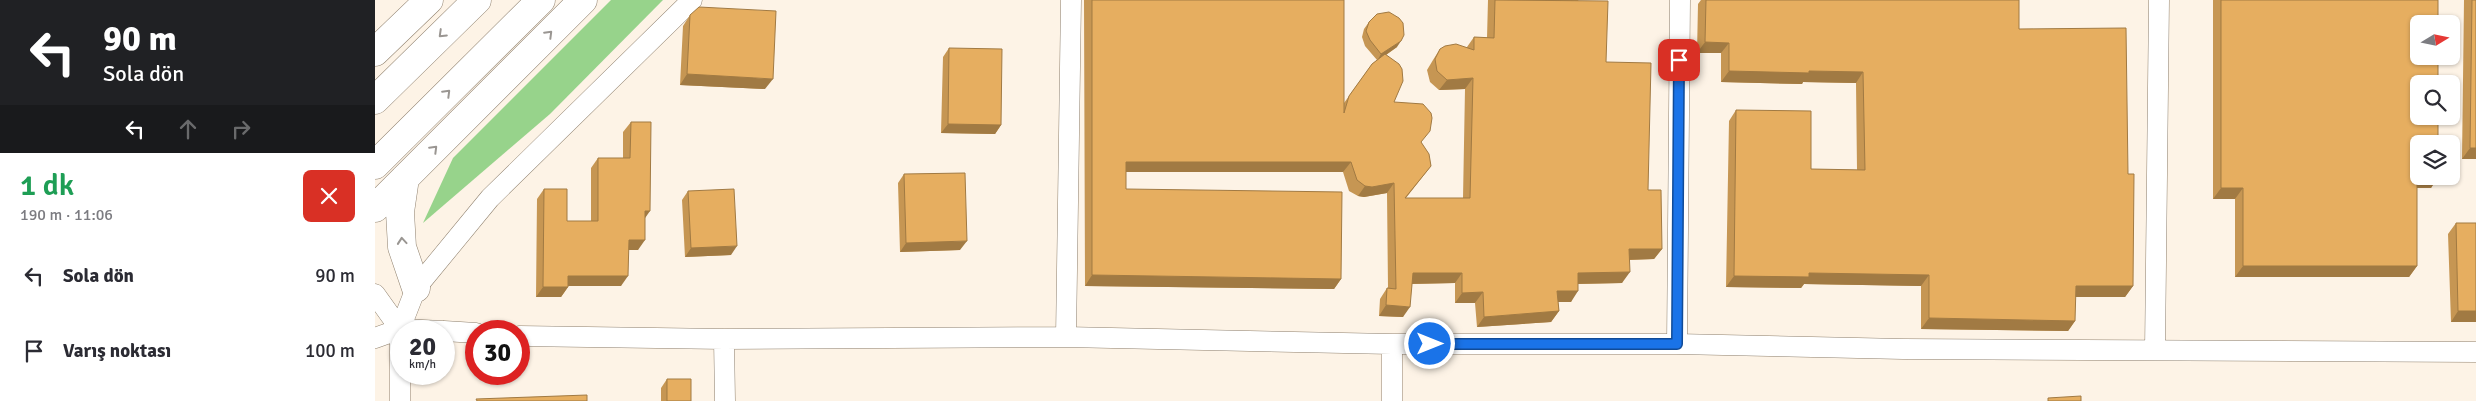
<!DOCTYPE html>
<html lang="tr">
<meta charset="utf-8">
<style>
body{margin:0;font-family:Signika,sans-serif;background:#f7f7f7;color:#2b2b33;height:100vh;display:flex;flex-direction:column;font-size:19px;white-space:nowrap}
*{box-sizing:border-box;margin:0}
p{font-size:16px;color:#7c7c81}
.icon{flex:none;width:28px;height:28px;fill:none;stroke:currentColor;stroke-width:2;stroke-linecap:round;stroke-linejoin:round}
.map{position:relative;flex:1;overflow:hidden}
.drawer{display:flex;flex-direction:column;background:#fff;width:375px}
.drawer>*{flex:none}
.hud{background:#202124;color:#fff;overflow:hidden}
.needle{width:32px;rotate:80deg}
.controls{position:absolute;left:2035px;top:15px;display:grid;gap:10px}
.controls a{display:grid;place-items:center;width:50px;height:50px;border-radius:8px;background:#fff;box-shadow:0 1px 4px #0004;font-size:25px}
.speed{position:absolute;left:15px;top:320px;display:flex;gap:10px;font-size:25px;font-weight:700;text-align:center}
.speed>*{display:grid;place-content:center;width:65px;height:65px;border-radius:50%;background:#fff;box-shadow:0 1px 4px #0004;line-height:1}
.speed small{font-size:12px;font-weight:400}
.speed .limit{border:8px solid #d22;background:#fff;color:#111}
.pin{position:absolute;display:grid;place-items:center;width:42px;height:42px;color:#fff;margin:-21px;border-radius:10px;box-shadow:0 2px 8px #0006}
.me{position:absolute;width:55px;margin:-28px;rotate:90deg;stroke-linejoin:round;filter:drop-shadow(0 0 4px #0008)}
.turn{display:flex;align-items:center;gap:18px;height:105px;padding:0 20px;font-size:22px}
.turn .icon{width:65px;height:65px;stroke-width:2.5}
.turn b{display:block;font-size:35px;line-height:42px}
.lanes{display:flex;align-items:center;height:48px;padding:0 20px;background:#0003;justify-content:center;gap:25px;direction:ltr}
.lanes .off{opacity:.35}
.round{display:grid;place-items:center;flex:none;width:52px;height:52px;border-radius:8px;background:#f7f7f7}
.overview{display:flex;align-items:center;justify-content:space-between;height:85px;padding:0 20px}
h1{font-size:30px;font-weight:600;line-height:38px;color:#1e9e55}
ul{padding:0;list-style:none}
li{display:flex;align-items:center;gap:15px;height:75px;padding:0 20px}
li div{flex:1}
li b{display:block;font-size:19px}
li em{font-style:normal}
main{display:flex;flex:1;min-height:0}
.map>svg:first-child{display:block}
.forest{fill:#97d38b}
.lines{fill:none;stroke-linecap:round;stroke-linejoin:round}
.minor-casing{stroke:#8f806e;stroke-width:21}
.trunk-casing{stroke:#8f806e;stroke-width:29}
.minor{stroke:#fff;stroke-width:20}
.trunk{stroke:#fff;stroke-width:28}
.wall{fill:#c69653}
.shaded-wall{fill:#a17a43}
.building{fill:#e6ae60;stroke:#a17a43}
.oneway{stroke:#9a9692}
.route-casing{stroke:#114b97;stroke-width:12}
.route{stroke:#1a73e8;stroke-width:9}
</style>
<main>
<section class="drawer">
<div class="hud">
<div class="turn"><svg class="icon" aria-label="left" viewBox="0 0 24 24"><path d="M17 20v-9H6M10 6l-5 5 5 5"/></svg><div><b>90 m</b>Sola dön</div></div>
<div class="lanes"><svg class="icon" aria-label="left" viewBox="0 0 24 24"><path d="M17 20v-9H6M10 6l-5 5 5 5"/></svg><svg class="icon off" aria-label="ahead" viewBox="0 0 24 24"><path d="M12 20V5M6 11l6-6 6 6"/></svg><svg class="icon off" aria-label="right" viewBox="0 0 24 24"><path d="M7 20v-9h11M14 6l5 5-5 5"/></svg></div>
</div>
<div class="overview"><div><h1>1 dk</h1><p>190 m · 11:06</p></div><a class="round" style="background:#d93025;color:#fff"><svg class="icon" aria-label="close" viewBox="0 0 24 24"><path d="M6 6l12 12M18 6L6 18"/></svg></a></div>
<ul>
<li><svg class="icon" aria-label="left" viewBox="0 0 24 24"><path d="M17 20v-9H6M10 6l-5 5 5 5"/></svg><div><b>Sola dön</b></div><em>90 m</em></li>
<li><svg class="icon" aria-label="arrive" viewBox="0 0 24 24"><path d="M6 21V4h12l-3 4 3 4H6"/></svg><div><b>Varış noktası</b></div><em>100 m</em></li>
</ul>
</section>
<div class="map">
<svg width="2101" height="401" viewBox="0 0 2101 401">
<rect width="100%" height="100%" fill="#fdf3e6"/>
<!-- forest -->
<path class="forest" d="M236 0H288L175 114 48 223 78 158Z"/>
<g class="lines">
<defs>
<path id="minor" d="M0 294 25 329V401
M25 329 68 331
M69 331 101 333
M144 336 349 339 691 337 1017 344H1302L1528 349 2101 352
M691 337 696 0
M0 338 25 329 41 288 115 198 317 0
M349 339 350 401
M1302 344 1305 0
M1780 350 1784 0
M1017 401V344"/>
<path id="trunk" d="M0 52 54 0
M0 100 102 0
M0 165 166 0
M30 178 25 212 27 247 41 288
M0 208 208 0"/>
</defs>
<!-- minor casing -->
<use href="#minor" class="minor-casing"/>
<!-- trunk casing -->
<use href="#trunk" class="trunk-casing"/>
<!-- minor -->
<use href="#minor" class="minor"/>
<!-- trunk -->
<use href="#trunk" class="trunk"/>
</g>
<!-- wall -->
<path class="wall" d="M709 0H969V103L997 64 1002 60 990 46 987 37 989 29 994 22 1022 47 1011 55 1019 102 1046 142 1056 166 1031 198H1088L1090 89 1064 90 1055 82 1052 70 1058 60 1065 49 1092 47 1099 37 1112 38 1113 0H1203L1231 62 1273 190 1287 249 1279 259 1254 260 1247 283 1203 284 1196 302H1183L1184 311 1176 322 1102 327 1100 303H1080V283L1037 284 1028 317 1004 316 1005 299 1012 288H1013L1012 193 989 197 983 196 974 191 968 172H751V189L966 279 959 289 710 286Z
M1326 0H1644V29L1753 174 1758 286 1750 297H1700V321L1693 331 1546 329V286L1429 284 1426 288 1351 287 1354 121 1361 110 1436 169 1482 170 1481 83 1428 82 1427 84 1346 82V53H1322L1323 4Z
M1838 0H2063V177L2056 188H2042V266L2034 277H1860V199H1838Z
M2089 0H2101V159H2087Z
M315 15 390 89 305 85 308 26Z
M574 48 626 125 620 134 566 133 568 57Z
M256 122 270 218 263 250H253L246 286H193V287L186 297H161L162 199 169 189 192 221H216V168L223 158H248V132Z
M529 174 585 250 525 252 523 183Z
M313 191 356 255 310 257 307 200Z
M2081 223 2101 322H2076L2073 234Z
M292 379 316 401H286V388Z"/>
<!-- shaded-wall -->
<path class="shaded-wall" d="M1026 41 1022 47 1002 61 1006 54Z
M1330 42 1354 43 1346 53H1322Z
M1354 71H1434L1488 72 1481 83 1428 82 1427 84 1346 82Z
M312 74 398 79 390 89 305 85Z
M1098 78 1090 89 1064 90 1072 80Z
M573 124 626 125 620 134 566 133Z
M2095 148H2101V159H2087Z
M751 162H976L968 172H744Z
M2042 177H2063L2056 188H2034Z
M1019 183 1012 193 989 197 983 196 990 186Z
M1846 188H1868L1860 199H1838Z
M270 211H275L268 221Z
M254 240H270L263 250H246Z
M592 241 585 250 525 252 531 243Z
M362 246 356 255 310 257 316 248Z
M1254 249H1287L1279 259 1247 260Z
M1868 266H2042L2034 277H1860Z
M1255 272 1247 283 1196 284 1203 273Z
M1038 273H1087L1080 283 1030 284Z
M1434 273 1554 275 1546 286 1429 284 1426 288 1351 287 1359 276Z
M717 275 966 279 959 289 710 286Z
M193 276H253L246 286H185Z
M1701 286H1758L1750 297H1693Z
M168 287H193L186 297H161Z
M1182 291H1203L1196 302H1175Z
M1108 292 1100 303H1080L1087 293Z
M1011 305 1035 307 1028 317 1004 316Z
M1184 311 1176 322 1102 327 1109 317Z
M2083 311H2101V322H2076Z
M1554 318 1700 321 1693 331 1546 329Z"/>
<!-- building -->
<path class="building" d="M717 0H969V113L974 96 997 64 1010 54 1024 64 1027 69 1028 81 1019 102 1048 104 1056 113 1057 118 1055 131 1046 142 1054 154 1056 166 1030 198H1095L1098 78 1072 80 1062 71 1060 59 1065 49 1070 46 1081 44 1099 50V37L1119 38 1120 0 1233 1 1231 62 1276 63 1273 190H1286L1287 249H1254L1255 272 1203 273V291H1182L1184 311 1109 317 1108 292 1087 293V273H1038L1035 307 1011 305 1012 288 1021 289 1019 183 997 187 990 186 982 180 976 162H751V189L967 192 966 279 717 275Z
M1331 0H1644V29L1751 28 1753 174H1759L1758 286H1701L1700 321 1554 318V275L1434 273V277L1359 276 1361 110 1436 111V169L1490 170 1488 72 1434 71V73L1354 71V43L1330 42Z
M1846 0H2063V24H2044V56H2063V84H2044V116H2063V144H2044V176L2063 177H2042V266H1868V188H1846Z
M2097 0H2101V148H2095Z
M324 7 401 11 398 79 312 74 315 15Z
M1014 12 1024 18 1028 23 1029 35 1026 41 1006 54 995 40 991 31 994 22 1002 14Z
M574 48 627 49 626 125 573 124Z
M256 122H276L275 211H270V240H254L253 276H193V287H168L169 189H192V221H223V158H255Z
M590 173 592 241 531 243 529 174Z
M359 189 362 246 316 248 313 191Z
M2081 223H2101V311H2083Z
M292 379H316V401H292Z
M212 395V401H102L101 399Z
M1706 396V401H1673V398Z"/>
<!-- one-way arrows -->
<defs><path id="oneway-chevron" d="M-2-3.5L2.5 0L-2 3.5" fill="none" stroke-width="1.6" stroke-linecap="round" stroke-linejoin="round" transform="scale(1.25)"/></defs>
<g class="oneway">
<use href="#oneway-chevron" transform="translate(67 34) rotate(136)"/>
<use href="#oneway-chevron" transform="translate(174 34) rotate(-45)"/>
<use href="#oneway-chevron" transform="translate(72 93) rotate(-45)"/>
<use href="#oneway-chevron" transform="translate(59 149) rotate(-45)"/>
<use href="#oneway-chevron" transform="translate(27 241) rotate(-95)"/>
</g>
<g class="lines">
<defs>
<path id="route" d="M1055 344H1302L1304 60"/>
</defs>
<!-- route casing -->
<use href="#route" class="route-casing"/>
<!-- route -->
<use href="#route" class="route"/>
</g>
</svg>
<div class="controls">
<a><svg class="needle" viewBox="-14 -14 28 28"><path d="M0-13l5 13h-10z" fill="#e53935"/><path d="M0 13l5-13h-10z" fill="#7c7c81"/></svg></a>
<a><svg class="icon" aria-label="search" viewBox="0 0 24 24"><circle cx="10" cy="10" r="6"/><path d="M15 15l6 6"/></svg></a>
<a><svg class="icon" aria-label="layers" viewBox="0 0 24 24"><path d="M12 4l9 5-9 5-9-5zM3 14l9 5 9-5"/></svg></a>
</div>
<div class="speed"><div>20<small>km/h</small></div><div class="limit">30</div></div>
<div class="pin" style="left:1304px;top:60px;background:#d93025"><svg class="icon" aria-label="arrive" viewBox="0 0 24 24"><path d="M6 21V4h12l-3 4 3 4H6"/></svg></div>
<svg class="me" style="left:1055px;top:344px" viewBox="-20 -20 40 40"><circle r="17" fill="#1a73e8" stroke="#fff" stroke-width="3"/><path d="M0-11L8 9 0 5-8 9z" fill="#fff"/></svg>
</div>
</main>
